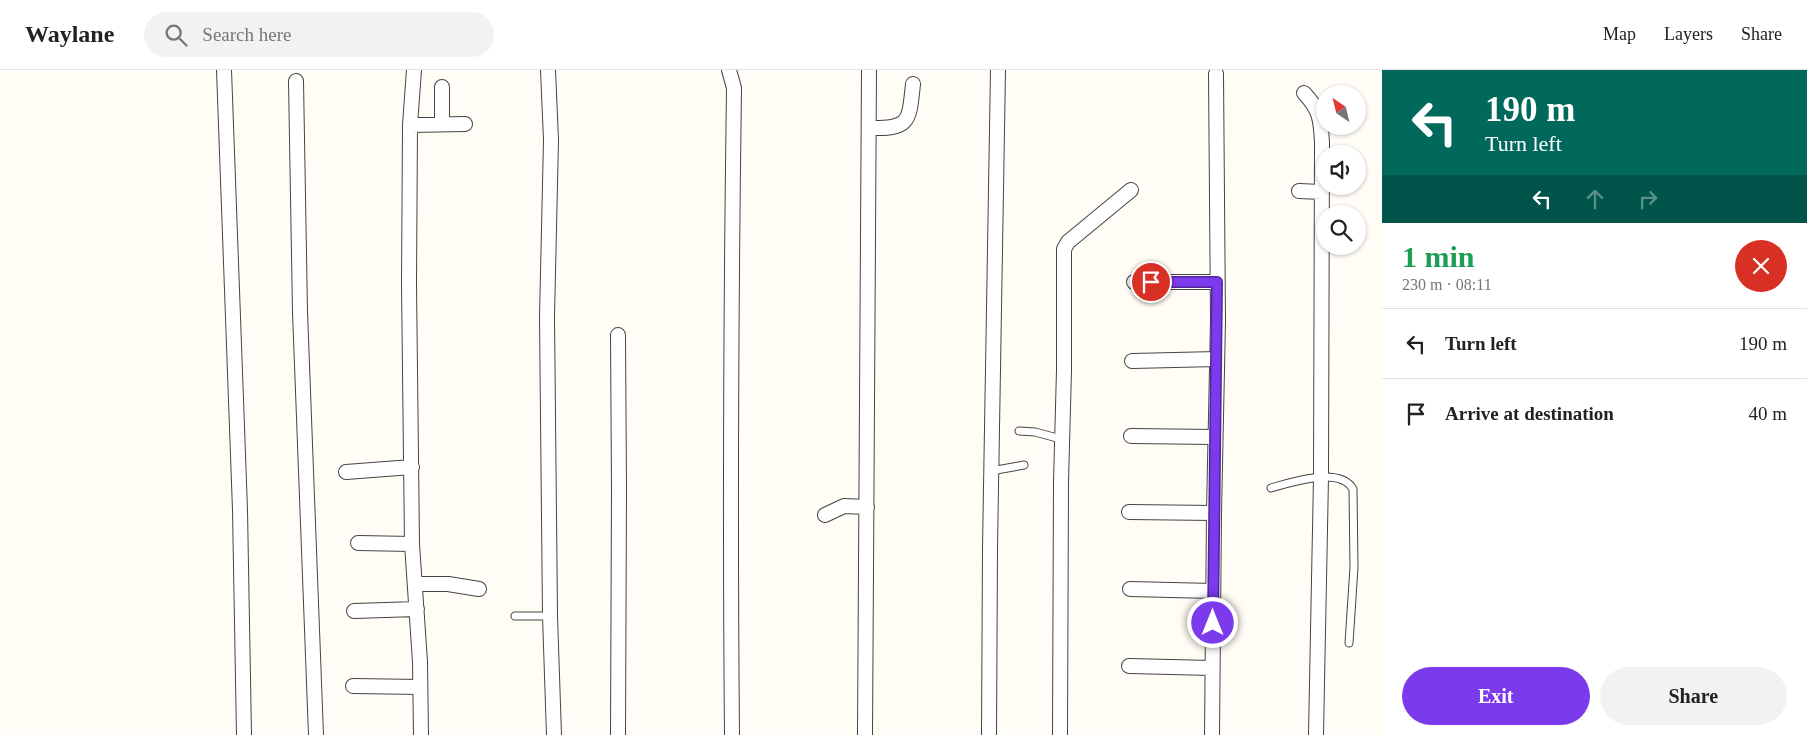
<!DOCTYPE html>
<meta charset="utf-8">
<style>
body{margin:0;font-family:"Times New Roman",serif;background:#f2f2f2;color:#222;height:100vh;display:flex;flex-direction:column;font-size:19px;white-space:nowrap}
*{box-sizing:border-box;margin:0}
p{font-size:16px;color:#767676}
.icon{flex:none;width:28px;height:28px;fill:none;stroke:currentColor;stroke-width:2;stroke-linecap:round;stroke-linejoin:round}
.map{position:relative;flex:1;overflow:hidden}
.sheet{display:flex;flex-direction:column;background:#fff;width:425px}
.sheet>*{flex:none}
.banner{background:#00695c;color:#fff;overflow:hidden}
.needle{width:32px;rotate:325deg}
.tools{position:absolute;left:1316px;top:15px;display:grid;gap:10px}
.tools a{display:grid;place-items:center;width:50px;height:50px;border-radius:50%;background:#fff;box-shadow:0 1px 4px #0004;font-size:25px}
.pin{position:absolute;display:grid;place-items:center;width:42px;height:42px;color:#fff;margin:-21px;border:2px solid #fff;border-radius:50%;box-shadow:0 1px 5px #0007}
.me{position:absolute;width:55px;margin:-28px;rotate:0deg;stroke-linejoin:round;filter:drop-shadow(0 0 4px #0008)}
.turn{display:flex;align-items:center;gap:18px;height:105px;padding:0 20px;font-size:22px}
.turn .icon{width:65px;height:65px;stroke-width:2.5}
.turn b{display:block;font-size:35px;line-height:42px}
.lanes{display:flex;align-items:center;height:48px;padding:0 20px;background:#0003;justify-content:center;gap:25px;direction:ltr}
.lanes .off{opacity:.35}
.round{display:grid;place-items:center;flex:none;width:52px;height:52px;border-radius:26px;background:#f2f2f2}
.headline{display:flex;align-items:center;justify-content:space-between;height:85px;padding:0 20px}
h1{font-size:30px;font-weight:700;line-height:38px;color:#1e9e55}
.button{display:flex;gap:10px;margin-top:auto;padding:10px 20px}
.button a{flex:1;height:58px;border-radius:30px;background:#7c3aed;color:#fff;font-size:20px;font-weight:700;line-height:58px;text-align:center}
.button a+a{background:#f2f2f2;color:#222}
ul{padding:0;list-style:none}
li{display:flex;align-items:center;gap:15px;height:70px;padding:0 20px;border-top:1px solid #e0e0e0}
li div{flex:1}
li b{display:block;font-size:19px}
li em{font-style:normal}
header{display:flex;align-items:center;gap:30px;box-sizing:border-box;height:70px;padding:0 25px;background:#fff;border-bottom:1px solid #e0e0e0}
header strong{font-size:24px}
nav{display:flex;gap:28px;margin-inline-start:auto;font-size:18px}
.search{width:350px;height:45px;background:#f2f2f2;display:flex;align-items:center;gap:12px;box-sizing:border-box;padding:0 18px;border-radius:28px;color:#767676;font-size:19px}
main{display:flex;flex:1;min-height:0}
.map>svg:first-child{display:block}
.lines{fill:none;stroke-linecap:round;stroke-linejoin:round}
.lane-casing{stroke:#444;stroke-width:9}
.street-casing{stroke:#444;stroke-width:16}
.lane{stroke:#fff;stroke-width:7}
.street{stroke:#fff;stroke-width:14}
.route-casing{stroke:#51269a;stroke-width:12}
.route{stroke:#7c3aed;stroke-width:9}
</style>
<header>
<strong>Waylane</strong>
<div class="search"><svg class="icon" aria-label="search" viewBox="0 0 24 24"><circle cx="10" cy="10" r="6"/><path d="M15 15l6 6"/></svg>Search here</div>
<nav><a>Map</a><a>Layers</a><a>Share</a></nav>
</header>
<main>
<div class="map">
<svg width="1382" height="665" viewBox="0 0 1382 665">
<rect width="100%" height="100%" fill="#fffdf5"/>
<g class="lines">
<defs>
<path id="lane" d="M1019 361 1035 362 1061 369
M991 401 1024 395
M1271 418C1291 412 1340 396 1353 419L1354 497 1349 573
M515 546H550"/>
<path id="street" d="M224 0 240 440 244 665
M414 0 410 55 409 214 412 474 420 592 421 665
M548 0 551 70 547 247 550 546 554 665
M729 0 734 18C731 234 730 449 732 665
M296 11 300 242 316 665
M1304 23C1320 40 1321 50 1322 73L1321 407 1316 665
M442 54V17
M410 55 465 54
M869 58C910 59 909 52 913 14
M1299 121 1321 122
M1134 212H1217
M1132 291 1217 289
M1131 366 1215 367
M346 402 412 397
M1129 442 1214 443
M825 445 844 436 867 437
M358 473 412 474
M415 514H448L479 519
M1130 519 1213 521
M354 541 417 539
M1129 596 1212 598
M353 616 420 617
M618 665 619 419 618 265
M865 665 869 0
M989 665 990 478 998 0
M1060 665 1061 412 1064 300V179L1068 172 1131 120
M1212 665 1214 443 1218 250 1216 4"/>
</defs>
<!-- lane casing -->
<use href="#lane" class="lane-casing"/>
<!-- street casing -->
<use href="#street" class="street-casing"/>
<!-- lane -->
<use href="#lane" class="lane"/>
<!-- street -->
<use href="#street" class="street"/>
</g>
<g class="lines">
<defs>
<path id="route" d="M1151 212H1217L1213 553"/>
</defs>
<!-- route casing -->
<use href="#route" class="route-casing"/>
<!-- route -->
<use href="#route" class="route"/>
</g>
</svg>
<div class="tools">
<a><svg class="needle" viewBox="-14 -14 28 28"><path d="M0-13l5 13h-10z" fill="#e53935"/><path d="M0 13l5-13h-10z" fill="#767676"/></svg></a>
<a><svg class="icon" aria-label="sound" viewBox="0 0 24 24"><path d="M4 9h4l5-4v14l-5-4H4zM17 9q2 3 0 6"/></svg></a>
<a><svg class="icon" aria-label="search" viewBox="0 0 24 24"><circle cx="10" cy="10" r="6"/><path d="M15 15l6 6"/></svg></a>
</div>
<div class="pin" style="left:1151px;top:212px;background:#d93025"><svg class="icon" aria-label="arrive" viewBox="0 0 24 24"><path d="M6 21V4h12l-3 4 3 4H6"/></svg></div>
<svg class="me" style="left:1213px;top:553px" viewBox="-20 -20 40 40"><circle r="17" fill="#7c3aed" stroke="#fff" stroke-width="3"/><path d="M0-11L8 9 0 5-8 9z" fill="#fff"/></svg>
</div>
<section class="sheet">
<div class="banner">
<div class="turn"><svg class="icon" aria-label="left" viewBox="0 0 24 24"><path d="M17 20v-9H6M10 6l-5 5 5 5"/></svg><div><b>190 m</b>Turn left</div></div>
<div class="lanes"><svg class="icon" aria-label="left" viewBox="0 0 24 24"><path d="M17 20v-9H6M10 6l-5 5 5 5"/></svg><svg class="icon off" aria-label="ahead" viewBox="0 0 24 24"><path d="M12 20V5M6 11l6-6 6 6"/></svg><svg class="icon off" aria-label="right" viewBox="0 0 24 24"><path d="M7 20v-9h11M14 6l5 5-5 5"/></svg></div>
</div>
<div class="headline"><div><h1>1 min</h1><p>230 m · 08:11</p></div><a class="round" style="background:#d93025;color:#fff"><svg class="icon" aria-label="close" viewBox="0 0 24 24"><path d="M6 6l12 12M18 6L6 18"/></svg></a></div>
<ul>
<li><svg class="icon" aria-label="left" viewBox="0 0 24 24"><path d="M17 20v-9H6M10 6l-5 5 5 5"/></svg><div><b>Turn left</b></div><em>190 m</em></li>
<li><svg class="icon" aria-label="arrive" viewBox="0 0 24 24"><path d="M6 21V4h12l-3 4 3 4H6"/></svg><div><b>Arrive at destination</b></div><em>40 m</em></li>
</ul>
<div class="button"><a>Exit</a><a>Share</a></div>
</section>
</main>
